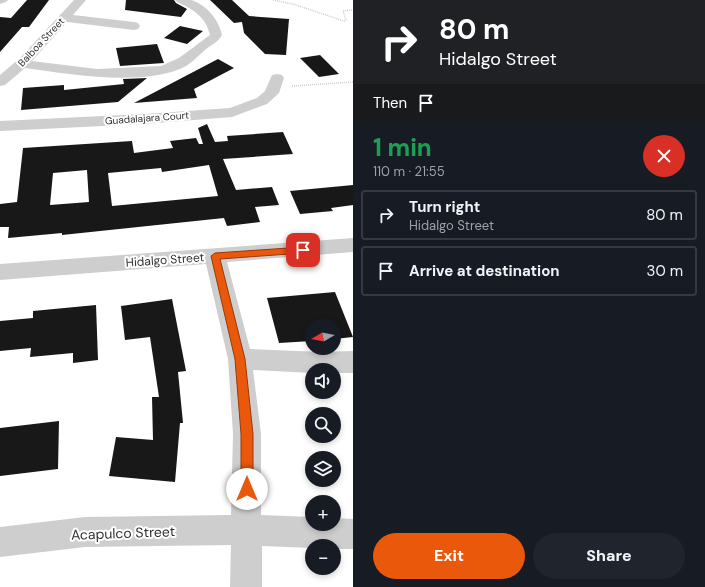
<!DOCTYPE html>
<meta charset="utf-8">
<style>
body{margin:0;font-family:"DM Sans",sans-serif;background:#20242c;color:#f1f3f6;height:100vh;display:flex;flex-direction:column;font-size:15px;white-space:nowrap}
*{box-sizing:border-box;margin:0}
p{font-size:13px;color:#9ea1a6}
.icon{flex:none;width:22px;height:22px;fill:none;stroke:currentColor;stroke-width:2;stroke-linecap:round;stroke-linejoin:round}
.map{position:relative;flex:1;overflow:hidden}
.details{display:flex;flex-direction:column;background:#171b24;width:352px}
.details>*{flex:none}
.banner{background:#202124;color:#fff;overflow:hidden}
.needle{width:26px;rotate:260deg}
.buttons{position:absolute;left:305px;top:319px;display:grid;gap:8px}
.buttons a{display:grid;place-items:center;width:36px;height:36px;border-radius:50%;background:#171b24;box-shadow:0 2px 6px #0003;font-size:20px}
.pin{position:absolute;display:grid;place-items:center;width:34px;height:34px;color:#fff;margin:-17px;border-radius:8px;box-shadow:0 2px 6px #0006}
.me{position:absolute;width:44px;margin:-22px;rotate:0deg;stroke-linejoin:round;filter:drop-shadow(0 0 3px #0008)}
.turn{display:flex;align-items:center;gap:14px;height:84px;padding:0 20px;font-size:18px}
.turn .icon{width:52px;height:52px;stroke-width:2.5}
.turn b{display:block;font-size:28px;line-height:34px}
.then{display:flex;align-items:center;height:38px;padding:0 20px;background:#0003;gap:8px;font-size:15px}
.round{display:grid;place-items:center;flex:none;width:42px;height:42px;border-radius:21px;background:#20242c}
.overview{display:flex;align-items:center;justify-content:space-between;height:68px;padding:0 20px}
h1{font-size:24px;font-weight:800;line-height:30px;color:#1e9e55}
.action{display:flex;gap:8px;margin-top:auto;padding:8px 20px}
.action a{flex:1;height:46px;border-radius:24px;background:#ea580c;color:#fff;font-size:16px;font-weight:800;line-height:46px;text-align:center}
.action a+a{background:#20242c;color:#f1f3f6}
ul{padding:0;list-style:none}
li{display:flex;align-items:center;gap:12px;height:50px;margin:0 8px 6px;padding:0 12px;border:2px solid #363941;border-radius:4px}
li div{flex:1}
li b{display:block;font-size:15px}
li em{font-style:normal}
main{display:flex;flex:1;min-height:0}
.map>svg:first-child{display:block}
.building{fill:#181818;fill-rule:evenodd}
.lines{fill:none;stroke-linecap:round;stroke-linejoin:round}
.path{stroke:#cecece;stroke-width:1.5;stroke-dasharray:1 1;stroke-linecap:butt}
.minor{fill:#cecece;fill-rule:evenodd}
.route{fill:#ea580c;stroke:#983908}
.labels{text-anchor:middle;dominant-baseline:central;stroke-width:4;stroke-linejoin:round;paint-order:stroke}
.far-street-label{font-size:10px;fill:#313131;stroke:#fff}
.street-label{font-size:12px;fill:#313131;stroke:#fff}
.near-street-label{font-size:14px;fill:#313131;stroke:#fff}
</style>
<main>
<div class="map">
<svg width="353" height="587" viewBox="0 0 353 587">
<rect width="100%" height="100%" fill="#fff"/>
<!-- building -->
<path class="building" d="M27 0H49L29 27H22L0 52V17L11 18Z
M126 0H174L176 3 187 9 181 17 125 10Z
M210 0H232L249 16 289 19 286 55 265 54 244 33 242 22 234 23Z
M180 26 203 31 187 44 164 38Z
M157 44 164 63 120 66 116 48Z
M320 55 339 74 319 77 300 58Z
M218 59 234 68 194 89 197 98 134 103Z
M147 78 118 102 21 110 23 88 64 85V90L124 84 123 79Z
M207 124 215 142 228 141 227 136 283 132 293 154 223 159 236 190 272 187 279 205 255 207 260 222 227 226 224 218 62 235V233L8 238 9 227H0V204L17 202 23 148 132 141 134 153 173 148 170 141 196 138 199 144H203L198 128ZM209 165 218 196 112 206 108 173 161 168 162 172ZM87 170 89 202 50 205 53 173Z
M353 185V205L331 208 333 211 300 214 290 191Z
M335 292 353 337 334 339V326H312V341L279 343 267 298Z
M172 299 186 371 178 372 183 423H180L175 482 109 476 116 437 153 440 152 397H159L150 337 125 340 121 306Z
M96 305 98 360 73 363V353L30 357 31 348 0 351V321L33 318V311Z
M59 421 58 469 0 476V428Z"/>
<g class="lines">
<!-- path -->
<path class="path" d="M273 0 293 4 344 21 346 20 343 11 353 10
M292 86 353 82"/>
<!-- minor -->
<path class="minor" d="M0 0H8L6 2 0 4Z
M74 0H86L73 15 134 22 138 23 140 26 138 29 134 30 67 22 32 61 97 69 161 66 179 58 210 35C206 17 193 9 177 2L175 0C180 0 187 0 191 0 207 5 219 20 222 35 218 42 213 44 206 49 198 56 190 65 180 69 139 86 68 74 25 68L5 85 0 86V75L20 58Z
M277 74 282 75 284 78 279 93 267 104 232 117 144 124 0 131V121L144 114 230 108 257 98 265 91 272 75Z
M353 238V252L227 262 250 349 323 352 353 351V373H334V370H312V373L253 370 261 434V515L312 517V524H334V518L353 519V549H334V546H312V548L262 546V587H230L231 545 85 547 0 557V527L85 517 231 515 233 434 228 359 206 264 0 280V264Z"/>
</g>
<!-- route -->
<path class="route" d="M303 247 307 250 303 253 220 259 245 359 253 434V489L251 494 247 495 243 494 241 489V434L235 359 211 256 215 253Z"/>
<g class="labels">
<!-- far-street labels -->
<g class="far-street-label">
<text transform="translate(41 42) rotate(-47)">Balboa Street</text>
<text transform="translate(147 118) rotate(-4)">Guadalajara Court</text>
</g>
<!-- street labels -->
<g class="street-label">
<text transform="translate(165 260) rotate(-4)">Hidalgo Street</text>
</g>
<!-- near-street labels -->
<g class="near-street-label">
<text transform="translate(123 533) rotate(-2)">Acapulco Street</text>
</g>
</g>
</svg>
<div class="buttons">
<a><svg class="needle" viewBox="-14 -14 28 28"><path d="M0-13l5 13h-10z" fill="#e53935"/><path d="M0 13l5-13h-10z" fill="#9ea1a6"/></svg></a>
<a><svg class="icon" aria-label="sound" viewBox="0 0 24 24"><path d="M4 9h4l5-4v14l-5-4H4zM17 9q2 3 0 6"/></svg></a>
<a><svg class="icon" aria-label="search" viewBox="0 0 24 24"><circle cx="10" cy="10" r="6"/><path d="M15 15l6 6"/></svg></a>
<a><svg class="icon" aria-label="layers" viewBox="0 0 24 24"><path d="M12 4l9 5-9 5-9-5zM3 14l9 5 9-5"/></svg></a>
<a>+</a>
<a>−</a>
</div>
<div class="pin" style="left:303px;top:250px;background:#d93025"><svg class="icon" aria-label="arrive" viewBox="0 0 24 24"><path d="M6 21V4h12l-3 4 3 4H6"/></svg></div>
<svg class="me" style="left:247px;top:489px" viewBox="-20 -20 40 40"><circle r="19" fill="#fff"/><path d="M0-13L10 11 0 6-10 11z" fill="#ea580c"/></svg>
</div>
<section class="details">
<div class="banner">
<div class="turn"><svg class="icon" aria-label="right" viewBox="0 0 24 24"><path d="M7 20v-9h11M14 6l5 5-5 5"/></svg><div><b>80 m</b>Hidalgo Street</div></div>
<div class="then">Then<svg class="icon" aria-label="arrive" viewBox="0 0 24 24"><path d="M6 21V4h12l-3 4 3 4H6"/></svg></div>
</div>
<div class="overview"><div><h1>1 min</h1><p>110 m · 21:55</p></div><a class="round" style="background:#d93025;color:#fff"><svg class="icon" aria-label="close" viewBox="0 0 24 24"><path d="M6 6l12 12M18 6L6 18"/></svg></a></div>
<ul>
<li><svg class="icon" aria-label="right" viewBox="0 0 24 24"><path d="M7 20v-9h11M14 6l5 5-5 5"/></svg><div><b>Turn right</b><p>Hidalgo Street</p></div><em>80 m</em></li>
<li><svg class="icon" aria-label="arrive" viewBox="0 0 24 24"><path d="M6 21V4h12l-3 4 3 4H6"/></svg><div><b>Arrive at destination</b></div><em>30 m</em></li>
</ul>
<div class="action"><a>Exit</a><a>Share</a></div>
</section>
</main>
